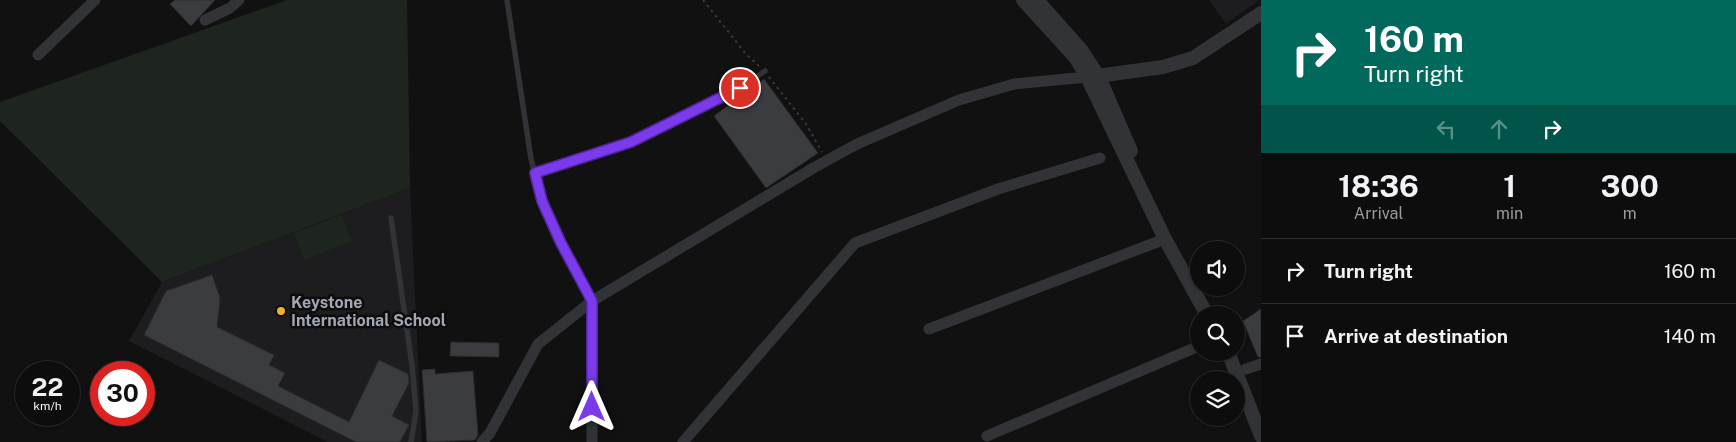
<!DOCTYPE html>
<style>
body{margin:0;font-family:"Public Sans",sans-serif;background:#161617;color:#f1f3f6;height:100vh;display:flex;flex-direction:column;font-size:19px;white-space:nowrap}
*{box-sizing:border-box;margin:0}
p{font-size:16px;color:#9a9c9e}
.icon{flex:none;width:28px;height:28px;fill:none;stroke:currentColor;stroke-width:2;stroke-linecap:round;stroke-linejoin:round}
.map{position:relative;flex:1;overflow:hidden}
.panel{display:flex;flex-direction:column;background:#0d0d0e;width:475px}
.panel>*{flex:none}
.banner{background:#00695c;color:#fff;overflow:hidden}
.buttons{position:absolute;left:1190px;top:241px;display:grid;gap:10px}
.buttons a{display:grid;place-items:center;width:55px;height:55px;border-radius:50%;background:#0d0d0e;box-shadow:0 1px 4px #0004,0 0 0 1px #2d2d2e;font-size:25px}
.speed{position:absolute;left:15px;top:361px;display:flex;gap:10px;font-size:25px;font-weight:700;text-align:center}
.speed>*{display:grid;place-content:center;width:65px;height:65px;border-radius:50%;background:#0d0d0e;box-shadow:0 1px 4px #0004,0 0 0 1px #2d2d2e;line-height:1}
.speed small{font-size:12px;font-weight:400}
.speed .limit{border:8px solid #d22;background:#fff;color:#111}
.pin{position:absolute;display:grid;place-items:center;width:42px;height:42px;color:#fff;margin:-21px;border:2px solid #fff;border-radius:50%;box-shadow:0 1px 5px #0007}
.me{position:absolute;width:55px;margin:-28px;rotate:0deg;stroke-linejoin:round;filter:drop-shadow(0 0 4px #0008)}
.turn{display:flex;align-items:center;gap:18px;height:105px;padding:0 20px;font-size:22px}
.turn .icon{width:65px;height:65px;stroke-width:2.5}
.turn b{display:block;font-size:35px;line-height:42px}
.lanes{display:flex;align-items:center;height:48px;padding:0 20px;background:#0003;justify-content:center;gap:25px;direction:ltr}
.lanes .off{opacity:.35}
.eta{display:flex;justify-content:space-evenly;align-items:center;height:85px;text-align:center}
.eta b{font-size:30px;font-weight:700;line-height:35px}
ul{padding:0;list-style:none}
li{display:flex;align-items:center;gap:15px;height:65px;padding:0 20px;border-top:1px solid #2d2d2e}
li div{flex:1}
li b{display:block;font-size:19px}
li em{font-style:normal}
main{display:flex;flex:1;min-height:0}
.map>svg:first-child{display:block}
.built{fill:#1d1d1f}
.green{fill:#1d251e}
.building{fill:#3b3c3f;stroke:#2b2b2e}
.lines{fill:none;stroke-linecap:round;stroke-linejoin:round}
.path{stroke:#383a3e;stroke-width:2;stroke-dasharray:2.5 4;stroke-linecap:butt}
.service{stroke:#323337;stroke-width:5.5}
.minor{stroke:#323337;stroke-width:11}
.tertiary{stroke:#323337;stroke-width:14}
.route-casing{stroke:#51269a;stroke-width:12}
.route{stroke:#7c3aed;stroke-width:9}
.poi-dot{fill:#f2b029;stroke:#0c0c0d;stroke-width:2}
.labels{text-anchor:middle;dominant-baseline:central;stroke-width:5;stroke-linejoin:round;paint-order:stroke}
.poi-label{font-size:16px;font-weight:bold;fill:#a2a7b3;stroke:#0c0c0d;text-anchor:start}
</style>
<main>
<div class="map">
<svg width="1261" height="442" viewBox="0 0 1261 442">
<rect width="100%" height="100%" fill="#111112"/>
<!-- built -->
<path class="built" d="M1209 0H1259L1226 24Z
M410 188 422 442H328L129 341 162 282Z"/>
<!-- green -->
<path class="green" d="M287 0H407L410 188 162 282 0 121V102Z
M342 215 352 241 304 260 294 233Z"/>
<!-- building -->
<path class="building" d="M175 0H215L191 26 170 4Z
M764 79 818 153 766 188 714 116Z
M212 275 220 298 217 327 274 355 269 365 285 373 278 386 349 422 379 360 408 374 409 383 392 416 409 425 400 442H356L144 335 166 291Z
M1261 309V357H1258L1243 321Z
M451 342 499 343V357L450 356Z
M435 369V374L473 371 478 435 475 440 427 442 422 370Z"/>
<g class="lines">
<!-- path -->
<path class="path" d="M703 0 746 54 759 66
M769 77 806 124 822 152"/>
<!-- service -->
<path class="service" d="M507 0 531 159 542 201 561 243 592 301
M535 173 631 141 740 88 765 71
M391 218 412 365 416 411 411 442"/>
<!-- minor -->
<path class="minor" d="M205 20 230 8 239 0
M38 55 95 0
M929 329 1165 239
M1246 369 1261 364
M987 436 1199 346
M482 442 490 433 538 344 592 301 815 167 857 144 959 100 1014 84 1087 77
M592 442V301
M683 442 855 243 998 189 1100 158"/>
<!-- tertiary -->
<path class="tertiary" d="M1023 0 1075 57 1087 77 1165 239 1207 315
M1037 0 1082 51 1099 77 1131 151
M1090 77 1163 67 1193 58 1261 13
M1228 352 1261 436"/>
</g>
<g class="lines">
<defs>
<path id="route" d="M592 407V301L561 243 542 201 535 173 631 142 740 88"/>
</defs>
<!-- route casing -->
<use href="#route" class="route-casing"/>
<!-- route -->
<use href="#route" class="route"/>
</g>
<!-- markers -->
<circle class="poi-dot" cx="281" cy="311" r="5"/>
<g class="labels">
<!-- poi labels -->
<g class="poi-label">
<text x="291" y="302">Keystone<tspan x="291" dy="18">International School</tspan></text>
</g>
</g>
</svg>
<div class="buttons">
<a><svg class="icon" aria-label="sound" viewBox="0 0 24 24"><path d="M4 9h4l5-4v14l-5-4H4zM17 9q2 3 0 6"/></svg></a>
<a><svg class="icon" aria-label="search" viewBox="0 0 24 24"><circle cx="10" cy="10" r="6"/><path d="M15 15l6 6"/></svg></a>
<a><svg class="icon" aria-label="layers" viewBox="0 0 24 24"><path d="M12 4l9 5-9 5-9-5zM3 14l9 5 9-5"/></svg></a>
</div>
<div class="speed"><div>22<small>km/h</small></div><div class="limit">30</div></div>
<div class="pin" style="left:740px;top:88px;background:#d93025"><svg class="icon" aria-label="arrive" viewBox="0 0 24 24"><path d="M6 21V4h12l-3 4 3 4H6"/></svg></div>
<svg class="me" style="left:592px;top:407px" viewBox="-20 -20 40 40"><path d="M0-17L14 15 0 8-14 15z" fill="#7c3aed" stroke="#fff" stroke-width="4"/></svg>
</div>
<section class="panel">
<div class="banner">
<div class="turn"><svg class="icon" aria-label="right" viewBox="0 0 24 24"><path d="M7 20v-9h11M14 6l5 5-5 5"/></svg><div><b>160 m</b>Turn right</div></div>
<div class="lanes"><svg class="icon off" aria-label="left" viewBox="0 0 24 24"><path d="M17 20v-9H6M10 6l-5 5 5 5"/></svg><svg class="icon off" aria-label="ahead" viewBox="0 0 24 24"><path d="M12 20V5M6 11l6-6 6 6"/></svg><svg class="icon" aria-label="right" viewBox="0 0 24 24"><path d="M7 20v-9h11M14 6l5 5-5 5"/></svg></div>
</div>
<div class="eta">
<div><b>18:36</b><p>Arrival</p></div>
<div><b>1</b><p>min</p></div>
<div><b>300</b><p>m</p></div>
</div>
<ul>
<li><svg class="icon" aria-label="right" viewBox="0 0 24 24"><path d="M7 20v-9h11M14 6l5 5-5 5"/></svg><div><b>Turn right</b></div><em>160 m</em></li>
<li><svg class="icon" aria-label="arrive" viewBox="0 0 24 24"><path d="M6 21V4h12l-3 4 3 4H6"/></svg><div><b>Arrive at destination</b></div><em>140 m</em></li>
</ul>
</section>
</main>
